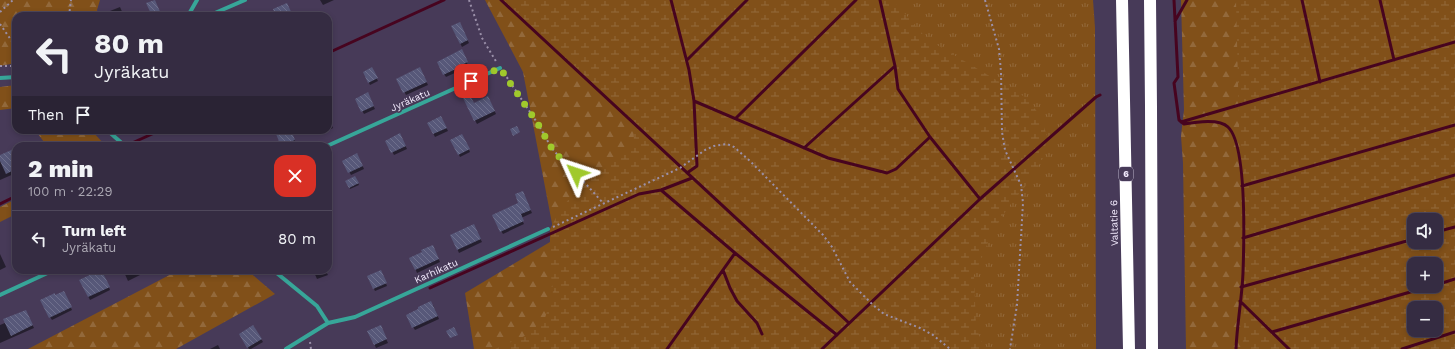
<!DOCTYPE html>
<meta charset="utf-8">
<style>
body{margin:0;font-family:"Work Sans",sans-serif;background:#3d3449;color:#f1f3f6;height:100vh;display:flex;flex-direction:column;font-size:15px;white-space:nowrap}
*{box-sizing:border-box;margin:0}
p{font-size:13px;color:#aaa7b2}
.icon{flex:none;width:22px;height:22px;fill:none;stroke:currentColor;stroke-width:2;stroke-linecap:round;stroke-linejoin:round}
.map{position:relative;flex:1;overflow:hidden}
.panel{position:absolute;left:12px;top:142px;width:320px;height:132px;display:flex;flex-direction:column;background:#352c42;border-radius:12px;box-shadow:0 2px 6px #0003,0 0 0 1px #4f485b}
.panel>*{flex:none}
.top-card{position:absolute;left:12px;top:12px;width:320px;height:122px;border-radius:12px;box-shadow:0 2px 6px #0003,0 0 0 1px #4f485b;background:#352c42;color:#f1f3f6;overflow:hidden}
.controls{position:absolute;left:1407px;top:213px;display:grid;gap:8px}
.controls a{display:grid;place-items:center;width:36px;height:36px;border-radius:8px;background:#352c42;box-shadow:0 2px 6px #0003,0 0 0 1px #4f485b;font-size:20px}
.pin{position:absolute;display:grid;place-items:center;width:34px;height:34px;color:#fff;margin:-17px;border-radius:8px;box-shadow:0 2px 6px #0006}
.me{position:absolute;width:44px;margin:-22px;rotate:312deg;stroke-linejoin:round;filter:drop-shadow(0 0 3px #0008)}
.turn{display:flex;align-items:center;gap:14px;height:84px;padding:0 16px;font-size:18px}
.turn .icon{width:52px;height:52px;stroke-width:2.5}
.turn b{display:block;font-size:28px;line-height:34px}
.then{display:flex;align-items:center;height:38px;padding:0 16px;background:#0003;gap:8px;font-size:15px}
.round{display:grid;place-items:center;flex:none;width:42px;height:42px;border-radius:12px;background:#3d3449}
.head{display:flex;align-items:center;justify-content:space-between;height:68px;padding:0 16px}
h1{font-size:24px;font-weight:800;line-height:30px}
ul{padding:0;list-style:none}
li{display:flex;align-items:center;gap:12px;height:56px;padding:0 16px;border-top:1px solid #4f485b}
li div{flex:1}
li b{display:block;font-size:15px}
li em{font-style:normal}
.map>svg:first-child{display:block}
.grass{fill:url(#grass-tufts)}
.forest{fill:url(#forest-firs);fill-rule:evenodd}
.wetland{fill:url(#wetland-marsh);fill-rule:evenodd}
.shadow{fill:#0007}
.lines{fill:none;stroke-linecap:round;stroke-linejoin:round}
.stream{stroke:#47041f;stroke-width:3}
.building{fill:url(#building-back-hatch)}
.path{stroke:#9b90a9;stroke-width:2;stroke-dasharray:2 3;stroke-linecap:butt}
.street{stroke:#37a699;stroke-width:4}
.highway{stroke:#fff;stroke-width:12}
.route{stroke:#a0c92c;stroke-width:7;stroke-dasharray:0 12.6}
.labels{text-anchor:middle;dominant-baseline:central;stroke-width:3.5;stroke-linejoin:round;paint-order:stroke}
.shield{fill:#473a58;stroke:#bdb4ca;stroke-width:1}
.shield-label{font-size:9px;font-weight:bold;fill:#f0e8fb}
.street-label{font-size:10px;fill:#f0e8fb;stroke:#473a58}
</style>
<div class="map">
<svg width="1455" height="349" viewBox="0 0 1455 349">
<defs>
<pattern id="grass-tufts" width="24" height="20" patternUnits="userSpaceOnUse"><rect width="24" height="20" fill="#815019"/><path d="M3 7l-1-3M5 7V3M7 7l1-3M15 17l-1-3M17 17v-4M19 17l1-3" fill="none" stroke="#93693b"/></pattern>
<pattern id="forest-firs" width="22" height="20" patternUnits="userSpaceOnUse"><rect width="22" height="20" fill="#815019"/><path d="M5 1l3.5 6h-7zM16 11l3.5 6h-7z" fill="#93693b"/></pattern>
<pattern id="wetland-marsh" width="20" height="14" patternUnits="userSpaceOnUse"><rect width="20" height="14" fill="#815019"/><path d="M1 5h8M5 5V1M11 12h8M15 12V8" fill="none" stroke="#93693b"/></pattern>
<pattern id="building-back-hatch" width="6" height="6" patternUnits="userSpaceOnUse"><rect width="6" height="6" fill="#575879"/><path d="M-1 5l2 2M0 0l6 6M5-1l2 2" fill="none" stroke="#6f708d"/></pattern>
</defs>
<rect width="100%" height="100%" fill="#473a58"/>
<!-- grass -->
<path class="grass" d="M841 0H1093L1095 28 1096 349H805Z"/>
<!-- forest -->
<path class="forest" d="M0 0H100L97 10 99 16H16V63L0 66Z
M485 0H841L805 349H474L465 293 555 239 523 72Z
M1181 0H1455V349H1186L1183 163 1181 136 1184 110ZM1414 220H1436V242H1414ZM1414 264H1436V286H1414ZM1414 308H1436V330H1414Z
M16 85V108L0 110V87Z
M35 130H91L106 146H47Z
M16 199V214L0 222V207Z
M179 270H247L275 294 176 349H28Z"/>
<!-- wetland -->
<path class="wetland" d="M501 0H893L927 39 1025 97 1040 115 1047 136 1043 158 1029 182 1009 206 992 233 974 276 976 326 984 349H495L527 335 545 318 553 292 550 268V229L560 210 583 182 607 165 624 155 634 141 633 122Z
M1236 0H1455V349H1242L1244 331ZM1414 220H1436V242H1414ZM1414 264H1436V286H1414ZM1414 308H1436V330H1414Z"/>
<!-- shadow -->
<path class="shadow" d="M320 0H334L323 5Z
M120 7 124 16H112L110 11Z
M132 13 134 16H125Z
M459 24 469 43 462 47 452 27Z
M461 50 468 65 458 70 459 71 446 77 444 74 451 57V55Z
M372 69 378 81 370 85 364 72Z
M420 69 428 85 406 95 398 79Z
M367 94 375 109 364 114 356 99Z
M488 97 496 114 477 124 464 99 474 104Z
M328 107 333 117 329 119 333 128 322 134 320 130H328Z
M441 117 448 131 435 137 428 123Z
M287 130H290L296 143 290 146H282L277 135Z
M462 135 470 152 460 157 452 140Z
M401 137 407 149 394 155 387 141Z
M16 149V173L0 180V158Z
M357 154 364 169 351 175 344 161Z
M355 177 359 185 350 189 347 181Z
M524 195 532 213 521 218 524 224 503 234 501 231 520 203Z
M475 228 482 242 459 253 451 235Z
M434 249 440 262 417 273 411 258Z
M0 254 6 267 0 270Z
M123 270H145L146 272 128 281Z
M313 270H325L328 275 317 279Z
M382 274 387 286 375 291 374 289Z
M104 275 110 290 90 300 80 280Z
M65 295 72 310 52 320 50 317 55 296Z
M433 305 439 319 415 330 413 327Z
M27 314 34 328 0 343V325Z
M253 326 263 342 251 349H249L240 334Z
M382 330 388 343 376 348 369 332Z
M218 345 220 349H210Z"/>
<g class="lines">
<!-- stream -->
<path class="stream" d="M501 0 849 323
M671 0 689 70 694 101 697 166 687 173
M880 0 895 66 898 89 930 137 980 199
M1174 0 1178 77 1174 83 1179 120 1184 124C1195 122 1219 118 1228 127 1247 145 1244 244 1243 273 1242 298 1237 324 1236 349
M1302 0 1320 82
M1380 0 1394 60
M1175 21 1187 0
M328 53 444 0
M687 60 747 0
M694 101 828 158 887 173 896 169 930 137
M736 118 856 0
M1181 122 1455 42
M130 146 132 143 161 130
M804 148 895 66
M1242 186 1455 125
M661 190 735 253 837 335
M0 204 16 196
M1436 232 1455 227
M1243 238 1455 175
M723 270 730 288 737 301 757 323 762 334
M1436 285 1455 279
M1241 287 1414 239
M430 288 639 194 661 190 692 178
M1240 301 1289 349
M1272 332 1431 286
M667 349 735 253
M822 349 980 199 1096 97 1100 95
M1402 349 1455 332"/>
</g>
<!-- building -->
<path class="building" d="M155 0 161 14 152 16 146 3Z
M287 3 293 16H276L273 9Z
M460 22 468 40 460 44 451 26Z
M462 49 468 62 457 67 458 68 443 75 437 62Z
M372 67 378 78 368 83 363 72Z
M420 67 427 82 403 93 396 79Z
M368 92 374 106 361 112 355 99Z
M470 95 474 103 488 96 495 111 474 121 463 98Z
M441 116 447 128 433 134 427 123Z
M517 126 520 132 513 136 510 129Z
M284 130H291L295 140 281 146 276 134Z
M400 133 406 146 391 153 385 141Z
M462 134 470 149 458 155 450 140Z
M16 148V169L6 174 0 161V155Z
M357 153 363 166 348 173 342 161Z
M355 176 359 183 349 188 345 181Z
M523 191 531 210 521 214 524 221 500 232 492 215 518 203 515 194Z
M474 224 481 239 457 250 450 235Z
M433 245 439 259 415 270 409 258 422 252 421 250Z
M381 270 387 283 373 289 367 276Z
M102 271 110 287 88 297 79 280 94 273 95 275Z
M64 291 72 307 49 318 40 300 55 293V295Z
M431 301 438 316 412 328 406 315 418 309V307Z
M26 310 33 325 11 336 3 319Z
M253 325 262 339 247 348 239 334Z
M381 325 387 339 374 345 367 331Z
M454 327 458 335 450 338 446 331Z"/>
<g class="lines">
<!-- path -->
<path class="path" d="M469 0 482 38 497 63
M985 0 999 49 1001 72 1002 132 1005 150 1021 185 1023 203 1017 305 1010 349
M0 12 13 0
M69 16 71 0
M0 24 16 47
M0 66H16
M504 73 538 124 551 147 560 158 576 173 603 203
M553 227 680 168 705 150 714 146 727 144 734 147 750 161 823 235 832 247 850 282 873 305 884 314 920 328 933 335 950 349
M310 342 311 349"/>
<!-- street -->
<path class="street" d="M189 14 197 0
M208 16 245 0
M0 78 16 77
M107 130 125 146
M327 146 500 68
M273 270 317 306 328 323
M0 295 54 270
M286 349 328 323 355 317 548 229"/>
<!-- highway -->
<path class="highway" d="M1122 0 1129 349
M1150 0 1151 106 1152 349"/>
</g>
<g class="lines">
<!-- route -->
<path class="route" d="M471 81 500 68 538 124 551 147 560 158 576 173"/>
</g>
<g class="labels">
<!-- shield labels -->
<rect class="shield" x="1119" y="167" width="14" height="14" rx="3"/>
<g class="shield-label">
<text x="1126" y="174">6</text>
</g>
<!-- street labels -->
<g class="street-label">
<text transform="translate(410 100) rotate(-24)">Jyräkatu</text>
<text transform="translate(1114 223) rotate(-91)">Valtatie 6</text>
<text transform="translate(436 271) rotate(-24)">Karhikatu</text>
</g>
</g>
</svg>
<div class="controls">
<a><svg class="icon" aria-label="sound" viewBox="0 0 24 24"><path d="M4 9h4l5-4v14l-5-4H4zM17 9q2 3 0 6"/></svg></a>
<a>+</a>
<a>−</a>
</div>
<div class="pin" style="left:471px;top:81px;background:#d93025"><svg class="icon" aria-label="arrive" viewBox="0 0 24 24"><path d="M6 21V4h12l-3 4 3 4H6"/></svg></div>
<svg class="me" style="left:576px;top:173px" viewBox="-20 -20 40 40"><path d="M0-17L14 15 0 8-14 15z" fill="#a0c92c" stroke="#fff" stroke-width="4"/></svg>
<div class="top-card">
<div class="turn"><svg class="icon" aria-label="left" viewBox="0 0 24 24"><path d="M17 20v-9H6M10 6l-5 5 5 5"/></svg><div><b>80 m</b>Jyräkatu</div></div>
<div class="then">Then<svg class="icon" aria-label="arrive" viewBox="0 0 24 24"><path d="M6 21V4h12l-3 4 3 4H6"/></svg></div>
</div>
<section class="panel">
<div class="head"><div><h1>2 min</h1><p>100 m · 22:29</p></div><a class="round" style="background:#d93025;color:#fff"><svg class="icon" aria-label="close" viewBox="0 0 24 24"><path d="M6 6l12 12M18 6L6 18"/></svg></a></div>
<ul>
<li><svg class="icon" aria-label="left" viewBox="0 0 24 24"><path d="M17 20v-9H6M10 6l-5 5 5 5"/></svg><div><b>Turn left</b><p>Jyräkatu</p></div><em>80 m</em></li>
</ul>
</section>
</div>
